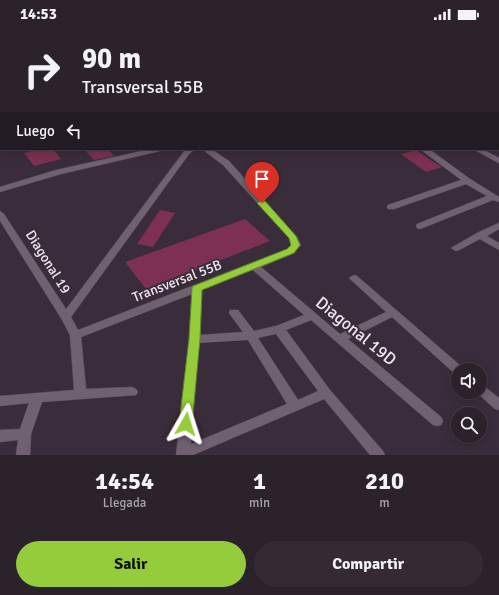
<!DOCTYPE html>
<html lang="es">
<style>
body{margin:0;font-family:Signika,sans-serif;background:#342a34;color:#f1f3f6;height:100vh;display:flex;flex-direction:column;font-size:15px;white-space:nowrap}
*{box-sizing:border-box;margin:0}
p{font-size:13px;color:#a6a4a9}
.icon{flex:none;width:22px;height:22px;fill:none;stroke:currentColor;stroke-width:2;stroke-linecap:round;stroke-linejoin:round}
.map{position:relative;height:427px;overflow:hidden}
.panel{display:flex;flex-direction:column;background:#2c222c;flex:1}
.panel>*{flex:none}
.hud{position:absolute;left:0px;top:0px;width:499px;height:122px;box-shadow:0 2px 10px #0003,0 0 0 1px #483f48;background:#2c222c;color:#f1f3f6;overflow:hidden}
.fabs{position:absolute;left:451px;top:335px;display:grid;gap:8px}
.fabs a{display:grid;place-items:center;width:36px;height:36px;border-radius:50%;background:#2c222c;box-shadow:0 2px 10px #0003,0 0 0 1px #483f48;font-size:20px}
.pin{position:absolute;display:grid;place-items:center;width:34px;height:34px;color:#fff;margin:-41px -17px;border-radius:50% 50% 50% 0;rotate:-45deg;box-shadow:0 0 4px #0007}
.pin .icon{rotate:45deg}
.me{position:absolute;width:44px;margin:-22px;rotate:6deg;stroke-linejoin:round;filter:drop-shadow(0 0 3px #0008)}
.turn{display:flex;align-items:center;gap:14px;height:84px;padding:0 16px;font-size:18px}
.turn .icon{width:52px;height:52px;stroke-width:2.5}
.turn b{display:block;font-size:28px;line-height:34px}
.then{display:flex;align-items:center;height:38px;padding:0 16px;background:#0003;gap:8px;font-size:15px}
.eta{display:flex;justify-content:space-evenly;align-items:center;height:68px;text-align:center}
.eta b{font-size:24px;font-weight:800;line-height:28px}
.button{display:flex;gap:8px;margin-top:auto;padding:8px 16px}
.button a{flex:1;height:46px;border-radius:24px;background:#95cc3b;color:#111;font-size:16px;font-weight:800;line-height:46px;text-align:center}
.button a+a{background:#342a34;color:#f1f3f6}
.status{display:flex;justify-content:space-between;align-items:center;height:28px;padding:0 20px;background:#2c222c;direction:ltr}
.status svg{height:11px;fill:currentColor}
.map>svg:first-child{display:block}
.building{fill:#7d3052}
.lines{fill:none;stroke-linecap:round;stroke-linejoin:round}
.street-casing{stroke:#574c58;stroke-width:1}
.secondary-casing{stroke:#574c58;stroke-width:1}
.primary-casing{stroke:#574c58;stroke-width:2}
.street{fill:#6f6170;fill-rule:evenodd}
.secondary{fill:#76688e;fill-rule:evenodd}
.primary{fill:#7c6eab;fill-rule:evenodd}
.route{fill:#95cc3b;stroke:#618526}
.labels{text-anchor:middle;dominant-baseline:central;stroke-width:4;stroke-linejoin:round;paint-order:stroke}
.street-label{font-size:14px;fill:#efe7f0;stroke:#3a2d3b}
.near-street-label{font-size:17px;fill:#efe7f0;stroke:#3a2d3b}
</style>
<div class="status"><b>14:53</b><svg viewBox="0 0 49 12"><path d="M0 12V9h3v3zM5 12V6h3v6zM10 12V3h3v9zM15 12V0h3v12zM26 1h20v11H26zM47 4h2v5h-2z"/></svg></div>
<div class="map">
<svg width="499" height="427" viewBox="0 0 499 427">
<rect width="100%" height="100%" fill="#3a2d3b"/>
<!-- building -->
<path class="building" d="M40 121H53L61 131 34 138 24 125Z
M84 121H108L114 128 94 132Z
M416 122 435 135 442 139 426 144 401 126Z
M160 182 175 185 153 219 137 216Z
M245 191 270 213 146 261 125 234Z"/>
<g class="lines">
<defs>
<path id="street" d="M27 0H37L27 1Z
M55 0H60V1H55Z
M184 0H193L184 1Z
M305 0H313L305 1Z
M0 7H1V10H0Z
M1 42V46L0 47V43Z
M498 50H499V54H498Z
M0 62H1V66H0Z
M498 94H499V98H498Z
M0 99H1V103H0Z
M498 110H499V114H498Z
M151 121H164L160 123 61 146 0 164V159L56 142Z
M186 121H195L189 126 71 289 78 302 288 221 291 217 289 210 223 137 202 121H211L229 133 297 209 301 217 294 225 261 239 340 306 386 284 349 250 354 247 357 248 462 339 464 342H458V347L454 345 392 289 348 311 441 389 443 393 441 397 437 398 433 397 311 292 286 302 330 362 383 423 385 427H370L324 371 193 427H176L189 311 192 266 81 309 86 361 132 359 136 361 138 364 136 367 42 374 31 406 30 427H16L18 412 0 414V402L20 401 29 375 0 378V368L74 362 70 307 61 290 0 193V183L4 186 66 281ZM253 242 304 287 276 298 254 303 238 282H230L229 285 243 304 200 307 202 262ZM276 306 318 363 298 372 258 310ZM248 312 287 376 191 416 199 315Z
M420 121H429L470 151 499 169V174L493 172 420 201 417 200 416 198 417 196 487 168 466 156 394 181H388L387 179 388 177 461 152Z
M473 121H482L499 130V135Z
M499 195V201L487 208 499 215V222L480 211 459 222 456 223 451 220 477 205Z
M480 356 484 358 499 370V382L495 381 476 364H480Z"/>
<path id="secondary" d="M362 0H370V1H362Z"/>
<path id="primary" d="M197 0H207L208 1H198Z
M498 23H499V27H498Z"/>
</defs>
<!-- street casing -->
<use href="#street" class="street-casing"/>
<!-- secondary casing -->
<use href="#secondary" class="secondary-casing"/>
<!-- primary casing -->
<use href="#primary" class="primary-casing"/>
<!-- street -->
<use href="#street" class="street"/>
<!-- secondary -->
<use href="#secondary" class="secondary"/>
<!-- primary -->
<use href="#primary" class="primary"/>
</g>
<!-- route -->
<path class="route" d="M262 172 265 173 296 208 300 217 294 225 202 262 200 311 192 396 190 400 186 402 181 400 179 396 189 311 192 260 193 258 287 221 291 217 289 210 257 175Z"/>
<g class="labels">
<!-- street labels -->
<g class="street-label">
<text transform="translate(48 234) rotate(58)">Diagonal 19</text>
<text transform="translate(177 253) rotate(-21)">Transversal 55B</text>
</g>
<!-- near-street labels -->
<g class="near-street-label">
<text transform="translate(356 303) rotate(39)">Diagonal 19D</text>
</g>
</g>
</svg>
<div class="fabs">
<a><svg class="icon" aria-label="sound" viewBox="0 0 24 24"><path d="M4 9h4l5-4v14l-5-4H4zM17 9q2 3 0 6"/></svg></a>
<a><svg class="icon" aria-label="search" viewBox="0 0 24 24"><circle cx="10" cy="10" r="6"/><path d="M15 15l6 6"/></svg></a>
</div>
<div class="pin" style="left:262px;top:175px;background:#d93025"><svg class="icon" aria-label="arrive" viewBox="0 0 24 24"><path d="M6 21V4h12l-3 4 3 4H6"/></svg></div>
<svg class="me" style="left:186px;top:396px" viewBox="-20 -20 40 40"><path d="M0-17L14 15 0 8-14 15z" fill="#95cc3b" stroke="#fff" stroke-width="4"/></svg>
<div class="hud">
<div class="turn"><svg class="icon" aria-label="right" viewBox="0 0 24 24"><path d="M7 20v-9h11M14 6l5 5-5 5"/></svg><div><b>90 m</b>Transversal 55B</div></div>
<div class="then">Luego<svg class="icon" aria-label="left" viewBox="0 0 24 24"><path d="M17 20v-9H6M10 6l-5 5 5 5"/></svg></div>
</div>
</div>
<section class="panel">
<div class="eta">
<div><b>14:54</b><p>Llegada</p></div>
<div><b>1</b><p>min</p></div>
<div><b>210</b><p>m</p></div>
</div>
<div class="button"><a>Salir</a><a>Compartir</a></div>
</section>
